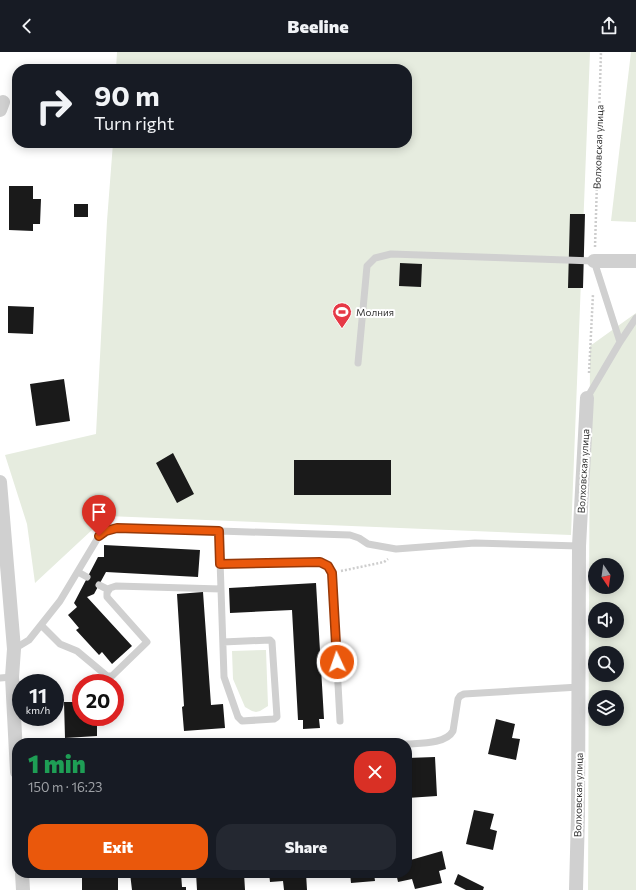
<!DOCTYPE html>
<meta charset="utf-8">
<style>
body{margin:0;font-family:Commissioner,sans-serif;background:#242831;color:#f1f3f6;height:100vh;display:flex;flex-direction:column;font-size:15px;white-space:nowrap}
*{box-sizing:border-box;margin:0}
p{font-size:13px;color:#9ea1a6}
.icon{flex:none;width:22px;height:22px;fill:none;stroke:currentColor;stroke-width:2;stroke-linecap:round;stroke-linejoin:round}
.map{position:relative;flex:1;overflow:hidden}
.details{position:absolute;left:12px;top:686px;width:400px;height:140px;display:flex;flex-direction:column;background:#171b24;border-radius:16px;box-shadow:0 2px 10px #0003}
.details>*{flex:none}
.top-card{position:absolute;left:12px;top:12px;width:400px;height:84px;border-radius:16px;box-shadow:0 2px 10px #0003;background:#171b24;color:#f1f3f6;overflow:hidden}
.needle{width:26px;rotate:167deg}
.controls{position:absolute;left:588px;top:506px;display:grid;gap:8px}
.controls a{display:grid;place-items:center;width:36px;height:36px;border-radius:50%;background:#171b24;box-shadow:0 2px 10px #0003;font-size:20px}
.speed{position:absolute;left:12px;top:622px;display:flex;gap:8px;font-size:20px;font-weight:700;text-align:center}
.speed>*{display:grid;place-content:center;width:52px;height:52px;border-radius:50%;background:#171b24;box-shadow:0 2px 10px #0003;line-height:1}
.speed small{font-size:10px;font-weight:400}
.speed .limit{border:6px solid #d22;background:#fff;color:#111}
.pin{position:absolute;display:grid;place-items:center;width:34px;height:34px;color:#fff;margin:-41px -17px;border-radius:50% 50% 50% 0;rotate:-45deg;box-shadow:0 0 4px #0007}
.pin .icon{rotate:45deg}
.me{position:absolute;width:44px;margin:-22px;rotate:357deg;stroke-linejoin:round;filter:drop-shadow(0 0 3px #0008)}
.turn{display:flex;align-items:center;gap:14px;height:84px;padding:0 16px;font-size:18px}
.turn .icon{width:52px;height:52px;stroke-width:2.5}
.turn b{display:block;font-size:28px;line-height:34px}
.round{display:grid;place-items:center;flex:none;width:42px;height:42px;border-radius:16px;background:#242831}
.overview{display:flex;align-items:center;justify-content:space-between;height:68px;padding:0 16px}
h1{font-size:24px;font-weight:800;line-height:30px;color:#1e9e55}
.action{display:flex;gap:8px;margin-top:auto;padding:8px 16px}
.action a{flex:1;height:46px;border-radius:16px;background:#ea580c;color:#fff;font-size:16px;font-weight:800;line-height:46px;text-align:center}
.action a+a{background:#242831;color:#f1f3f6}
header{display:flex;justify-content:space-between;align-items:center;height:52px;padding:0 16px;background:#171b24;font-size:18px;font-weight:800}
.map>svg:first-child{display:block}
.green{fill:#e6ecdf;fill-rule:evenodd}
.building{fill:#1a1a1a}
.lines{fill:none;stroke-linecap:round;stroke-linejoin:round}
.path{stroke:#cdcdcd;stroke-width:2.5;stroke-dasharray:2 2;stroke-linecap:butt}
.service{stroke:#d0d0d0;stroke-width:7}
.minor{stroke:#d0d0d0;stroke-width:14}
.route-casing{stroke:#983908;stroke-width:10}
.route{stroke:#ea580c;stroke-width:7}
.labels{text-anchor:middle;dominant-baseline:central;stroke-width:4;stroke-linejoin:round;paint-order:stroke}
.street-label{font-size:10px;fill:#333;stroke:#fff}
.poi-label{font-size:10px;fill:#333;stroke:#fff;text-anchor:start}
</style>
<header><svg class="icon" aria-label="back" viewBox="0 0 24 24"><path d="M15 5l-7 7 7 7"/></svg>Beeline<svg class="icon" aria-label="share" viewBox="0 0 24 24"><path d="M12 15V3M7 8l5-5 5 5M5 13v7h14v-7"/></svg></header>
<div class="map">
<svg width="636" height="838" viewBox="0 0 636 838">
<rect width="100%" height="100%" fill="#fff"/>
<!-- green -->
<path class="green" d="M117 0H590L571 483 107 464 35 531 27 472 5 403 96 382 107 169 113 91H407V17H116Z
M631 0H636V170L611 169Z
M636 261V838H588L590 294ZM595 513H617V535H595ZM595 557H617V579H595ZM595 601H617V623H595ZM595 645H617V667H595Z
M266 598 268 654 260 659 256 660 252 659 245 655 233 627 232 599Z"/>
<!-- building -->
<path class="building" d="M9 134H33V147H41L40 172H33V179L9 178Z
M74 152H88V165H74Z
M570 162H585L583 236H568Z
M400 211 422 212 421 235 399 234Z
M8 254 34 255 33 282 8 281Z
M64 327 70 369 36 374 30 332Z
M173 401 194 442 177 451 156 411Z
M294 408H391V443H294Z
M104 493 200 498 198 525 106 520 94 542 87 545 132 594 112 612 102 600 99 603 76 578 79 576 68 563 77 555 74 551 98 505H104Z
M316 531 324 667H319L320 676 303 677V668H298L292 558 230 561 229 536Z
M203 540 211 653 223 652 225 676 184 679 182 655 184 654 177 542Z
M64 650H81V665H97V684L65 686Z
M496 667 515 672 512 686 520 687 516 708 488 702Z
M435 705 437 744 407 746V706Z
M474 758 494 762 490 777 497 779 493 798 466 792Z
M442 799 446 817 439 819 442 831 415 837 412 827 398 830 396 821H407V809Z
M130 821H144L145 823 181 821 182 835H186V838H132Z
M196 821H244L245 838H197Z
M269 821H306L307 838H284L283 829 270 830Z
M350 821H374L375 829 351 831Z
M458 822 484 835 483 838H466L454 832Z
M82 825H118V838H82Z"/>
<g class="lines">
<!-- path -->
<path class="path" d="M595 195 601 0
M589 321 593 242
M341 519 384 510 388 507"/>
<!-- service -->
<path class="service" d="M358 311 367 214 375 206 391 202 594 209 620 290
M587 346 620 290 636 266
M219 479 350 483 359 486 368 492 396 497 475 491 579 494
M221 512 320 510 328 514 332 521 340 669
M78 520 87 525
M99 533 109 538
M41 573 60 592 77 599 107 624H112L147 590 107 545V541L110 536 116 534 221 537
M14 597 29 588 60 549 99 484 106 479 117 476 219 479 224 625 238 665 242 669 274 667 277 665 272 590 270 588 223 590
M0 626 12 625
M407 692C420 691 446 692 453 679L458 647 460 644 464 642 579 635"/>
<!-- minor -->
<path class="minor" d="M0 58 3 50
M594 209H636
M0 430 14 597 12 625 17 720
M22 821 23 838
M576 838 578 763 579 494 587 346"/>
</g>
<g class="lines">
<defs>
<path id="route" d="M99 484 106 479 117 476 219 479 220 512 320 510 328 514 332 521 337 610"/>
</defs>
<!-- route casing -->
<use href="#route" class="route-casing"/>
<!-- route -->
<use href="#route" class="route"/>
</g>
<!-- icons -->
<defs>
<symbol id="stadium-pin" viewBox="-11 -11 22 30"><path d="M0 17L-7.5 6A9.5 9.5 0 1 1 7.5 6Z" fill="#e63946" stroke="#fff"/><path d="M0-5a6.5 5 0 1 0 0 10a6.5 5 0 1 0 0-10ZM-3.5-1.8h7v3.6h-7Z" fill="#fff"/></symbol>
</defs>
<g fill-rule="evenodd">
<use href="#stadium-pin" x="331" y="249" width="22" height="30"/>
</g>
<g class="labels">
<!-- street labels -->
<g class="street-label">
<text transform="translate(598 95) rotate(-88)">Волховская улица</text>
<text transform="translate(583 419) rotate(-87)">Волховская улица</text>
<text transform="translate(578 743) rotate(-89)">Волховская улица</text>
</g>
<!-- poi labels -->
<g class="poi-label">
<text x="356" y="260">Молния</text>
</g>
</g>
</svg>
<div class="controls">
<a><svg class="needle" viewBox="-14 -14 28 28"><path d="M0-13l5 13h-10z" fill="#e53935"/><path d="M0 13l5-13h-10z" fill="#9ea1a6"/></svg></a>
<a><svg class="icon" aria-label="sound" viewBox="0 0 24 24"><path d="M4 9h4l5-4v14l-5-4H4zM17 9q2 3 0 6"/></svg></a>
<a><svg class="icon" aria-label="search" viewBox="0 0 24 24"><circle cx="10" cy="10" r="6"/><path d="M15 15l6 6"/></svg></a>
<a><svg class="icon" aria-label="layers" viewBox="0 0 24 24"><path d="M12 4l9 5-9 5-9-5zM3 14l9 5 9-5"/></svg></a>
</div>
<div class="speed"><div>11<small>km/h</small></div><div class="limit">20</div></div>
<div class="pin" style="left:99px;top:484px;background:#d93025"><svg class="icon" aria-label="arrive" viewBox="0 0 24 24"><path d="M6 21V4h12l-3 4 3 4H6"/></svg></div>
<svg class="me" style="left:337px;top:610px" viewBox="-20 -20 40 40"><circle r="17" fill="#ea580c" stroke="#fff" stroke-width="3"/><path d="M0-11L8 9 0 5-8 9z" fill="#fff"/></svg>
<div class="top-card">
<div class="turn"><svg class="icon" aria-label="right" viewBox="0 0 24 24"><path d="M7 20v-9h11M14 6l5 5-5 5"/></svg><div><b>90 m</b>Turn right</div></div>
</div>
<section class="details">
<div class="overview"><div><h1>1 min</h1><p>150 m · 16:23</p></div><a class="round" style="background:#d93025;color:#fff"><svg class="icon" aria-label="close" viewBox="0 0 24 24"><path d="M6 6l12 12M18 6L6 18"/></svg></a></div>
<div class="action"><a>Exit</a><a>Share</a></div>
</section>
</div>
